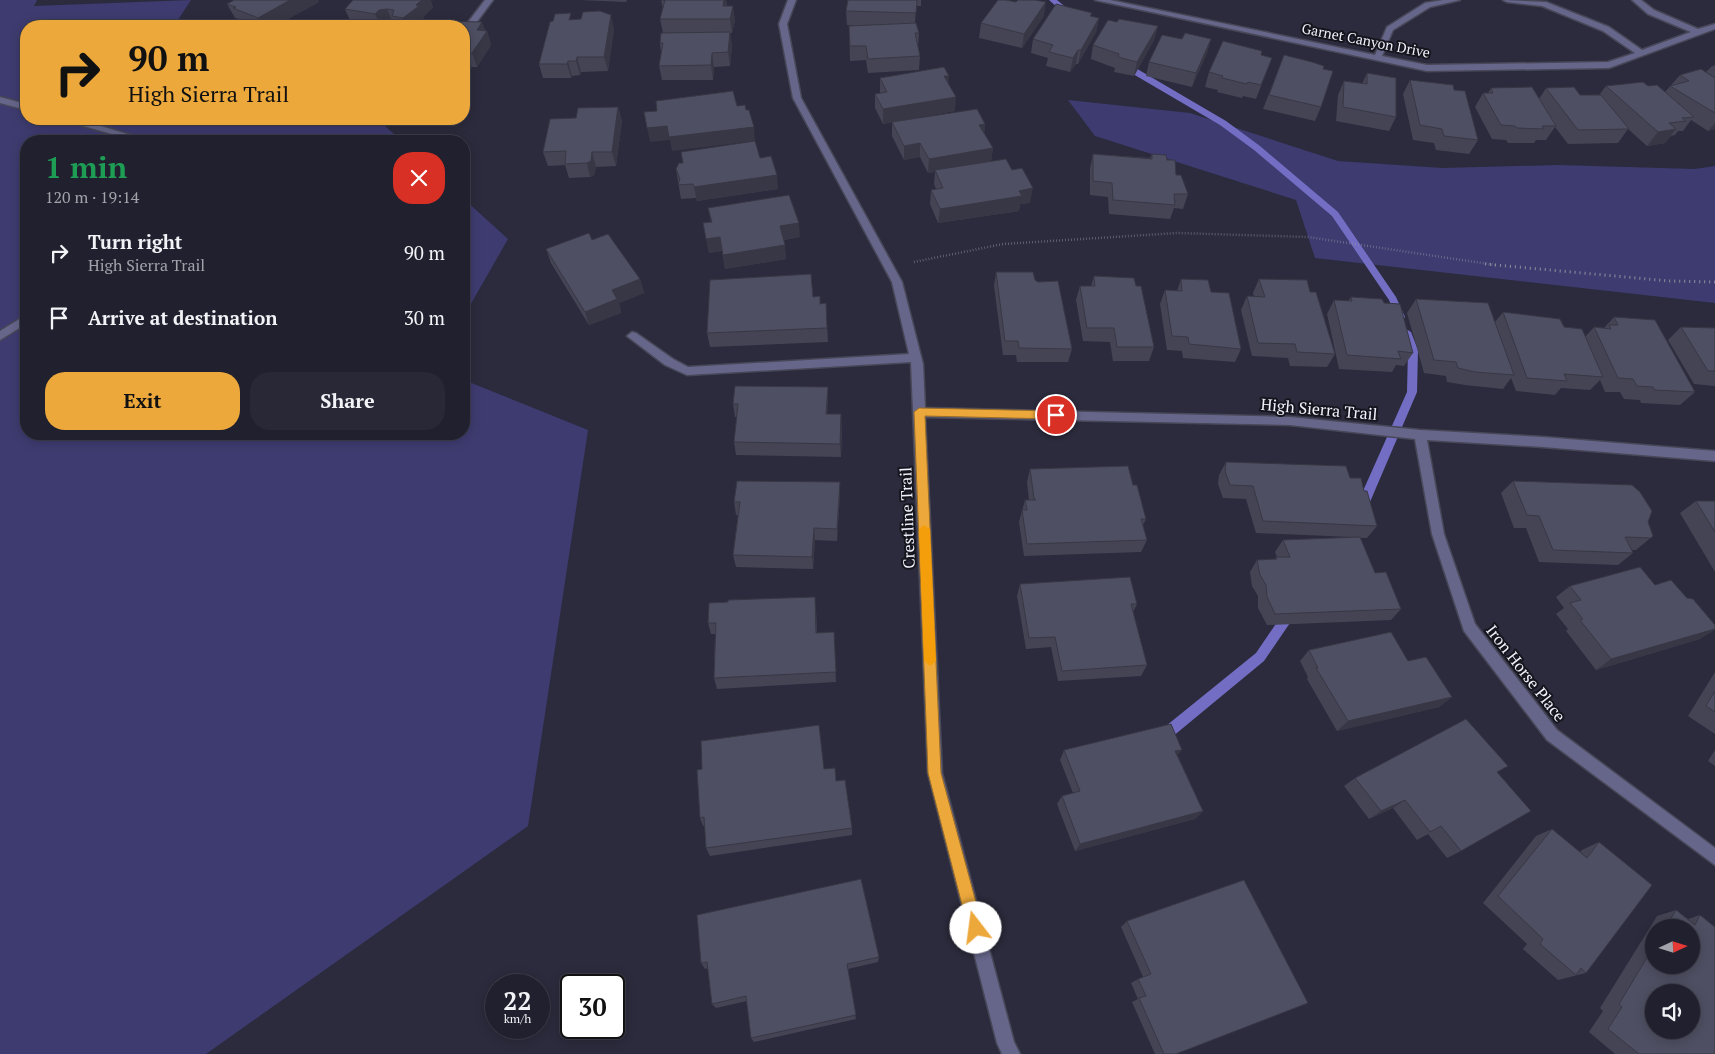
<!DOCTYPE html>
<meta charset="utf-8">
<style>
body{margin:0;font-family:"PT Serif",serif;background:#282836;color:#f1f3f6;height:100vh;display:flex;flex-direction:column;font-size:19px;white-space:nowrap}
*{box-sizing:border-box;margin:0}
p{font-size:16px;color:#a2a3aa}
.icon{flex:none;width:28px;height:28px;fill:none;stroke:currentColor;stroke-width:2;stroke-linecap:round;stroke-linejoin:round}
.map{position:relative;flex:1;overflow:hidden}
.sheet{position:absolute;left:20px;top:135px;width:450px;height:305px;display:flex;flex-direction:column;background:#20202e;border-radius:20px;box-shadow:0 2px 12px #0003,0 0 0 1px #3d3e4a}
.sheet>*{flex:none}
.top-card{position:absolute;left:20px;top:20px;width:450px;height:105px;border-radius:20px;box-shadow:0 2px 12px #0003,0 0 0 1px #3d3e4a;background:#eda83b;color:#111;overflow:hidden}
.needle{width:32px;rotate:86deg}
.fabs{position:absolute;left:1645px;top:919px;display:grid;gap:10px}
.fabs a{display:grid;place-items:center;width:55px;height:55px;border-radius:50%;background:#20202e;box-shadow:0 2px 12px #0003,0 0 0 1px #3d3e4a;font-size:25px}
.speed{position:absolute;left:485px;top:974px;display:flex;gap:10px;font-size:25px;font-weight:700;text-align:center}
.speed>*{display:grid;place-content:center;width:65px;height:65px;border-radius:50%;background:#20202e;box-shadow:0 2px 12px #0003,0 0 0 1px #3d3e4a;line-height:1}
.speed small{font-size:12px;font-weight:400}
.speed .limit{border:2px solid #111;border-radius:8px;background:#fff;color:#111}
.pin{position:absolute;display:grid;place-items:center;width:42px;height:42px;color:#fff;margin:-21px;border:2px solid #fff;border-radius:50%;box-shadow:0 1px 5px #0007}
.me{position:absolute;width:55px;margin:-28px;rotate:345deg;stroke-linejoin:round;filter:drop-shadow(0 0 4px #0008)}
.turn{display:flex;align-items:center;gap:18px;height:105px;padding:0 25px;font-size:22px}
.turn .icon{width:65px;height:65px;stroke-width:2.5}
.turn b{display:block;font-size:35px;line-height:42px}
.round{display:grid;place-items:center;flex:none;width:52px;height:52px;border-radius:20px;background:#282836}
.overview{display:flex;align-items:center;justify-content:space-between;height:85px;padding:0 25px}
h1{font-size:30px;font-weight:700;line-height:38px;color:#1e9e55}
.button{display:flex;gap:10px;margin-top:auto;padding:10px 25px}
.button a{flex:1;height:58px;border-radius:20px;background:#eda83b;color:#111;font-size:20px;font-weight:700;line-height:58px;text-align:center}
.button a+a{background:#282836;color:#f1f3f6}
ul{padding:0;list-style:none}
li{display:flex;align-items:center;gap:15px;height:65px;padding:0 25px}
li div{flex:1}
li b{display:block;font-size:19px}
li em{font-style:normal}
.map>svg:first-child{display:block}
.green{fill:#3e3b70}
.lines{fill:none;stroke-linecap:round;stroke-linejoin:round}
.stream{fill:#736ec3;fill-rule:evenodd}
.minor-casing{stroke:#474758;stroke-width:3}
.path-far1{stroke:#8e8f9d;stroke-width:2.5;stroke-dasharray:0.5 2.5;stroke-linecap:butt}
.path{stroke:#8e8f9d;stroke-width:3;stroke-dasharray:1 4;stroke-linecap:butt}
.minor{fill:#66668b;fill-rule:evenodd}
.wall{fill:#445;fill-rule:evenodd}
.shaded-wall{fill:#373745}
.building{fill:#4f4f63;stroke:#373745;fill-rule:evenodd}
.route{fill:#eda83b;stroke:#9a6d26}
.slow{fill:#f59e0b}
.labels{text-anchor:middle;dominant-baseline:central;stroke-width:4;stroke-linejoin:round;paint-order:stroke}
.far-street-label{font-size:14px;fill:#f1f2fd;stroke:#15151d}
.street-label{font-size:16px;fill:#f1f2fd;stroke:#15151d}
</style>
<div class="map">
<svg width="1715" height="1054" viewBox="0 0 1715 1054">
<rect width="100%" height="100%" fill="#2b2b3d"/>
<!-- green -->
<path class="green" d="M0 0H37L34 6 191 0 174 26H26V119H377L402 141H26V434H464V380L588 430 528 826 206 1054H0Z
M1068 100 1190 113 1338 161 1442 168 1559 165 1695 169 1715 166V303L1315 258 1296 200 1095 136Z
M464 199 508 239 464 316Z"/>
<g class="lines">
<!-- stream -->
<path class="stream" d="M1049 0H1057L1074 14 1067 16Z
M1122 60H1128L1139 70 1226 121 1260 146 1338 212 1396 297 1405 317 1403 319H1397L1389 300 1332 216 1254 150 1220 125 1133 74 1122 64Z
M1406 329 1411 332 1418 350 1417 392 1367 509 1365 512H1357L1355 509 1407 392 1408 350 1401 332Z
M1290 608 1294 609 1296 613 1294 617 1264 661 1166 742 1161 744 1156 742 1155 738 1156 734 1256 653 1286 609Z"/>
<defs>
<path id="minor" d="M485 0H493L476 23H470L469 21Z
M788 0H796L787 24 801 98 902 282 923 364 925 408 1290 417 1420 430 1543 437 1715 451V461L1543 447 1427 440 1444 534 1475 624 1557 730 1715 848V865L1547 740 1464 631 1432 534 1415 439 1290 425 925 417 942 773 1014 1042 1020 1054H1002L997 1043 928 773 911 362 687 375 665 365 627 336 632 332 636 333 673 359 688 367 909 354 892 282 793 98 779 24Z
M1095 0H1110L1375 55 1387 27 1425 3 1443 0H1460L1430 7 1393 30 1382 56 1427 65 1608 62 1635 53 1603 31 1542 6 1507 2 1503 0 1546 2 1609 27 1642 50 1691 32 1648 14 1632 0H1641L1654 10 1698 29 1715 24V29L1609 68 1427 71Z
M0 97 26 104V110L0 103Z
M65 119H78L150 141H136L66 121Z
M26 315V324L0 340V331Z"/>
</defs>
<!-- minor casing -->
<use href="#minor" class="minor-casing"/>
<!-- path-far1 -->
<path class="path-far1" d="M914 262 1003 244 1177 233 1308 237 1495 265"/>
<!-- path -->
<path class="path" d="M1485 264 1669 281 1715 282"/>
<!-- minor -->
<use href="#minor" class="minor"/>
</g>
<!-- wall -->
<path class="wall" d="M234 0H318L319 2 275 26H250L240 22 239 19 235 18 227 4Z
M579 0H627L626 2Z
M661 0H726L727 6 735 20 732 33H730L732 46 730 66 714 67 713 80H662L659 66 661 52 660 43 663 33 660 19 663 9Z
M848 0H921V6H916L915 23 919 33 918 47 920 56 919 70 868 73 866 60 850 61 849 26H863L847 25 846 11Z
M1016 2 1044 16 1022 48 979 38 981 23Z
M433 7 423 18 424 20 416 26H396L395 23H393L385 24 383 26H372L351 23 345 9Z
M1092 13 1091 16 1099 18 1096 32 1078 64H1076L1070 72 1046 66 1048 58 1031 53 1033 39Z
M572 20 614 29 608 71 581 72 580 75 572 76 571 78H543L539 64Z
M1117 22 1158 26 1154 40 1134 76 1114 72 1115 68 1091 59 1093 45Z
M464 26 487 31 491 45 477 67H472L466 76H464Z
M1182 39H1211L1207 53 1192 87 1146 76 1149 62Z
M1261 55 1272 58 1256 99 1243 96 1242 98 1217 92 1218 90 1205 87 1209 72Z
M1284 55 1323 69 1321 107 1315 121 1263 109Z
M1715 65V129L1708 131 1691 120 1683 131H1678L1675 135 1671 136 1665 143 1647 146 1628 129 1618 143 1568 144 1555 127 1546 140H1536L1534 143H1508L1506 140 1492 139 1475 107 1483 93H1488L1491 88 1539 99 1546 88 1580 95H1599L1606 86H1648L1665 92 1680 75 1706 72 1711 67Z
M1367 73 1396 117 1389 131 1336 121 1338 95 1344 81 1362 84Z
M880 78 948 84 955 111 909 119 985 124 984 133 993 148 991 161 1030 203 1020 204 1019 211 938 223 930 204 931 190 936 189 934 184 935 172 928 173 920 157 904 160 892 136V122L883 124 875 108V94L880 93Z
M1410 80 1454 90 1478 140 1469 154 1436 150 1434 143 1413 140 1403 94Z
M618 107 622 121 616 166 596 167 594 175 590 177 569 178 565 165 548 166 543 152 576 118Z
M1093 154 1150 158 1152 154 1167 160 1188 194 1183 209 1174 208 1170 219 1109 214 1108 197 1090 195V168Z
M760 158 778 189 697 201 696 198 681 199 676 169Z
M708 208 800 237 784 240 786 259 725 269 722 251 709 253 703 223 711 222Z
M592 240 640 279 644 293 619 303 621 313 589 325 551 263 546 249Z
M996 272 1035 280 1072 349 1068 362H1017L1016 355H1003L994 286Z
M1094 276 1136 286 1154 347 1149 361H1113L1110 342 1083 341 1076 300 1080 286H1091Z
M1181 279 1211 292 1241 349 1235 362 1183 358 1182 351 1167 350 1160 304 1165 290 1177 291Z
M1259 279 1310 292 1335 354 1327 367 1290 366 1288 358 1252 356 1241 310 1247 296 1254 297 1253 293Z
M813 297 821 304 826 303 828 342 710 347 707 333Z
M1351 297 1384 303 1413 353 1404 366 1396 365 1392 372 1339 369 1327 314 1334 300 1348 301Z
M1416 299 1495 322 1503 312 1564 327 1585 337 1594 327 1604 328 1614 317 1695 392 1680 405 1641 403 1640 400 1624 399 1620 392H1605L1600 380 1590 390 1561 388 1555 395 1516 391 1511 378 1503 389 1465 385 1447 382 1446 376 1424 373 1407 313Z
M1681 327 1715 328V386L1694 384 1668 340Z
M828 387V400L827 414 842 427 841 457 736 455 734 442 737 417H735L733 404Z
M1226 462 1350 478 1364 491 1377 526 1367 538H1360L1375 573 1401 609 1391 620 1267 625 1258 608V596L1252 586 1250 572 1257 560 1275 559 1276 557H1277L1275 552 1283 540 1351 537 1256 533 1246 499 1223 498 1218 484 1219 475Z
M1030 469 1133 485 1146 519 1143 525 1147 540 1141 552 1024 556 1019 522 1025 500H1029L1027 482Z
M1513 481 1648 522 1653 536 1636 550H1631L1633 553 1618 565 1539 562 1526 528H1514L1501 493Z
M840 494 837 541 815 540 813 569 736 567 733 555 738 515H736L734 502Z
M1696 501H1715V572L1680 513Z
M1020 584 1137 604 1133 612 1147 665 1141 676 1058 681 1051 647 1026 649 1017 596Z
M1570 586 1700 639 1596 670 1566 631 1568 629 1556 614 1564 608 1556 597Z
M816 608 817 633 834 632 836 682 717 689 714 678 715 634H711L708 623Z
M1309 650 1452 697 1439 707 1337 731 1307 679 1308 677 1300 661Z
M1715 672V734L1688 716Z
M1064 750 1178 756 1203 811 1195 819 1075 851 1057 804 1062 796 1073 793 1060 760Z
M1715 750V766L1708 761Z
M1508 766 1498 772 1461 851 1447 858 1428 834 1417 840 1393 808 1369 819 1344 786 1355 778Z
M824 769 836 781 852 828V835L710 856 706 848 705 825 703 826 700 818Z
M1552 829 1580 852 1582 850 1599 842 1586 973 1558 980 1523 949 1527 944 1483 903 1536 836Z
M1244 880 1176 1054H1155L1132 1002 1138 999 1131 983 1138 979 1143 977 1121 927 1127 921Z
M1676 910 1688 919 1700 915 1715 1054H1615L1589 1032 1603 1011 1600 1008 1657 916ZM1654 928H1691L1654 965Z
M697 915 879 957 878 962 848 969 856 1019 754 1042 751 1038 747 1001 716 1008 712 1004 708 968 705 969 701 963Z"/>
<!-- shaded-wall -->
<path class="shaded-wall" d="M290 0H318L319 2 275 26H262L258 18Z
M422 0H431L433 7 423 18 424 20 416 26H407L403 18Z
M724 0H726L727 7 723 6Z
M1046 2 1044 16 1022 48 1024 34Z
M733 6 735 20 732 33 730 19Z
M387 9 393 23 385 24 383 26H381L375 14 379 10Z
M611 15 614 29 608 71 604 57Z
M1099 18 1096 32 1078 64 1081 50Z
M482 22 486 32 487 31 491 45 477 67 472 53 477 30Z
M1158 26 1154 40 1134 76 1137 62Z
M730 32 732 46 730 66 728 52Z
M1211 39 1207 53 1192 87 1196 73Z
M1078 50 1076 64 1070 72 1073 58Z
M467 53 472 67 466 76 464 70V57Z
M712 53 714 67 713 80 711 65Z
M577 57 581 72 580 75 576 61Z
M568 61 572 76 571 78 567 64Z
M944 76H949L948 90Z
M956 97 955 111 883 124V109Z
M618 107 622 121 616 166 612 152Z
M1715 123V129L1708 131Z
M985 124 984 138 979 125Z
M667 126 754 127 755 141 672 151 670 140 650 142 647 128Z
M1676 129 1665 143 1647 146 1658 132Z
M920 143V157L904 160V146Z
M993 148 991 162 935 170V172L928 173 929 159Z
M592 152 596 167 594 175 590 177 587 163Z
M777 175 778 189 697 201 694 187Z
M1033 188 1030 203 1020 204 1019 211 938 223 940 209 1019 191Z
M799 223 800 237 781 240 780 226Z
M720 237 722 251 709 253 706 239Z
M785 245 786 259 725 269 723 255Z
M640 279 644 293 619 303 621 313 589 325 585 312 612 290Z
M828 387V400L827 427 826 414Z
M841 414 842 427 841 457 840 444Z
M840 482V494L837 541V529Z
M814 528 815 540 813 569 812 557Z
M1715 629V630L1700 639 1596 670 1611 659Z
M1452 697 1439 707 1337 731 1348 721Z
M1182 750 1175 759V751Z
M1405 800 1393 808 1369 819 1381 811Z
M1203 811 1195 819 1075 851 1080 844Z"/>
<!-- building -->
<path class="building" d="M234 0H290L258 18 233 8 236 7 227 4Z
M353 0H422L416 5 419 6 403 18 392 16 394 10 387 9 379 10 375 14 345 9Z
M661 0H724L723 6H733L730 19H660L665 0Z
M848 0H917L916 13 846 11Z
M998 0H1006L1016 2 1018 0H1035L1046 2 1024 34 981 23Z
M1056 4 1092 13 1090 16 1099 18 1081 50H1078L1073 58 1049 52 1053 45 1033 39Z
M600 11 611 15 604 57H577L576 61H568L567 64H539L550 22 553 21 555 14 571 13 569 20 581 19 583 12Z
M1119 19 1158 26 1137 62 1118 57 1119 54 1093 45 1108 20 1117 22Z
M442 21 482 22 477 30 487 31 472 53H467L464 57V26H439Z
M916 23 919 33H915L920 56 868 59 866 46H850L849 26Z
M730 32 728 52 712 53 711 65 659 66 663 43H660L661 33Z
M1185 33 1211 39 1196 73 1149 62 1162 35 1182 39Z
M1223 41 1262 51 1261 55 1272 58 1261 85 1248 82 1247 84 1222 78 1223 76 1209 72Z
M1284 55 1312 62 1324 66 1323 69 1333 71 1321 107 1269 95Z
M944 67 949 76H944L956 97 883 109 875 94 887 92 880 78Z
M1701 69 1715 78V113L1670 86 1689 81 1680 75Z
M1367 73 1396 78V117L1343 107 1344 81 1367 84Z
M1410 80 1453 85 1454 90 1465 91 1478 140 1444 136 1442 129 1420 125Z
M1643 82 1648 86 1657 85 1694 117 1682 118 1686 121 1669 123 1676 129 1658 132 1606 86Z
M1532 87 1556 126H1542L1544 129 1517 128 1515 126 1501 125 1483 93H1493L1491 88Z
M1574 87 1580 95H1601L1629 129 1578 130 1546 88Z
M733 91 737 106 745 105 746 110H749L754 127 669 137 667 126 647 128 644 112 657 111 656 101Z
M618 107 612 152H592L591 161 587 163 565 164 566 151 543 152 550 119 576 118 578 108Z
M977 109 985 124 979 125 993 148 929 159 920 143 904 146 892 122Z
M755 141 760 158 771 156 777 175 694 187 693 184 678 185 680 179 676 169 679 163H683L681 152Z
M1093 154 1152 159V154L1166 155 1167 160H1175L1176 175H1181L1188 194H1174L1175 205 1113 200 1112 183 1093 181Z
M1006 159 1012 170 1022 168 1033 188 1019 191 1022 196 940 209 931 190 943 188 935 170Z
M789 195 799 223 780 226 785 245 723 255 720 237 706 239 703 223 712 222 708 208Z
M589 233 592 240 608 234 640 279 612 290 617 299 585 312 546 249Z
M996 272H1033L1035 280 1038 282 1058 281 1072 349 1019 348 1018 341H1005Z
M811 274 813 297 820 296V304L826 303 827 328 707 333 710 280Z
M1094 276 1134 278 1136 286H1141L1154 347H1117L1114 328H1087L1080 286H1095Z
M1181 279 1208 280 1211 292 1229 293 1241 349 1189 344 1188 337 1172 336 1165 290 1182 291Z
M1259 279 1307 280 1310 292H1316L1335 354 1297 352 1295 344 1258 343 1247 296 1265 297Z
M1351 297 1382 299 1384 303 1400 304 1413 353 1398 351 1401 359 1347 355 1334 300 1352 301Z
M1416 299 1488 303 1514 375 1475 372 1458 368 1456 362 1434 360Z
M1503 312 1560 319 1564 327 1582 329 1603 377 1564 374 1567 381 1527 378Z
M1614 317 1655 320 1695 392 1655 390 1653 387 1637 386 1633 379 1618 378 1594 327 1611 329 1609 325H1618Z
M1681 327 1715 328V371H1708Z
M735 386 828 387 826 414H841L840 444 734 442 738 404H733Z
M1226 462 1346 466 1350 478H1361L1364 491H1367L1377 526 1263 521 1253 486 1230 485 1225 471Z
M1128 466 1133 485H1137L1146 519H1141L1147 540 1027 544 1022 510H1027L1025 500H1036L1034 498 1030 469Z
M737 481 840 482 837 529 814 528 812 557 733 555 740 502H734Z
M1513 481 1632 485 1640 492 1652 511 1648 522 1653 536 1651 538 1625 537 1633 553 1553 550 1539 516 1527 515Z
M1696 501H1715V532Z
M1360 537 1375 573 1386 572 1401 609 1275 614 1267 597 1266 585 1260 575 1257 560 1277 559 1276 557H1290L1283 540Z
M1640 567 1655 585 1671 580 1687 598 1693 599 1715 625V629L1611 659 1580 620 1583 619 1570 603 1581 600 1570 586Z
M1130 577 1137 604H1131L1147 665 1062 671 1055 637 1029 638 1020 584Z
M815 597 816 633 834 632 836 672 714 678 716 623H708L709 603 728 602V600Z
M1391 632 1408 661 1426 657 1452 697 1348 721 1316 668H1318L1309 650Z
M1715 691V712L1706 706Z
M1466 719 1508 766 1497 772 1531 811 1461 851 1441 826 1430 832 1405 800 1381 811 1355 778Z
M1171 724 1182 750 1175 751 1203 811 1080 844 1062 796 1080 791 1064 750Z
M819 725 824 769 835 768 836 781 845 780 852 828 706 848 704 817 700 818 697 770 702 769 701 741Z
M1552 829 1587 858 1599 842 1652 885 1586 973 1581 968 1576 975 1540 944 1543 939 1498 896Z
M861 879 879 957 847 964 856 1015 751 1038 746 996 712 1004 707 962 701 963 697 915Z
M1244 880 1308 1003 1176 1054H1164L1139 998 1146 996 1138 979 1151 974 1127 921Z
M1676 910 1695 925 1700 915 1715 927V1054H1639L1608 1029 1622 1007 1619 1004 1654 946V965H1691V928H1665ZM1654 992H1691V1030H1654Z"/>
<!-- route -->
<path class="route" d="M919 408 1056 411 1061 415 1056 419 925 416 941 773 983 928 981 933 976 935 970 933 968 928 928 773 914 412Z"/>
<!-- slow -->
<path class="slow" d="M924 525 930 529 936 661 930 666 924 661 919 529Z"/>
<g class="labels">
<!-- far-street labels -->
<g class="far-street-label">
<text transform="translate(1366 40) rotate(11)">Garnet Canyon Drive</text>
</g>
<!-- street labels -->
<g class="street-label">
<text transform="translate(1319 409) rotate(5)">High Sierra Trail</text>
<text transform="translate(907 518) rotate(-92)">Crestline Trail</text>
<text transform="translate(1526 673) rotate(52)">Iron Horse Place</text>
</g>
</g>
</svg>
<div class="fabs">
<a><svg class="needle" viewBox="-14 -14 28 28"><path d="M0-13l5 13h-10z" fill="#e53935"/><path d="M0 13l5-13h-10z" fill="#a2a3aa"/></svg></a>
<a><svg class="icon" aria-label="sound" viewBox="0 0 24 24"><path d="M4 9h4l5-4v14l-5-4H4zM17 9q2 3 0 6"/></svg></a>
</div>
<div class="speed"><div>22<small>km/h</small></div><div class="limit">30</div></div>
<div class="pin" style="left:1056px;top:415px;background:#d93025"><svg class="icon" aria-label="arrive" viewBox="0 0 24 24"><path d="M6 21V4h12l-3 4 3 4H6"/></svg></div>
<svg class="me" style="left:976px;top:928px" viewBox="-20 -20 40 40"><circle r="19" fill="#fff"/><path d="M0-13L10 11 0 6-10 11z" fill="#eda83b"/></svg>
<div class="top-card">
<div class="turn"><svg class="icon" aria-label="right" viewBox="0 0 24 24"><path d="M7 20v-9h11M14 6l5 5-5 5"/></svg><div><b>90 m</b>High Sierra Trail</div></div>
</div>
<section class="sheet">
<div class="overview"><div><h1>1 min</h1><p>120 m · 19:14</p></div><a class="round" style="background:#d93025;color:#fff"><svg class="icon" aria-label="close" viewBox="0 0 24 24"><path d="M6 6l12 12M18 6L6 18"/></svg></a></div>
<ul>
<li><svg class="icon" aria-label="right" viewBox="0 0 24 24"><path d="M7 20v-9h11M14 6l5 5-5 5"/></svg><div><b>Turn right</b><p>High Sierra Trail</p></div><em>90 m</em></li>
<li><svg class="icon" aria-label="arrive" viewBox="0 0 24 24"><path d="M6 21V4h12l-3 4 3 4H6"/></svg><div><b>Arrive at destination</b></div><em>30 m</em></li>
</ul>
<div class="button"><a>Exit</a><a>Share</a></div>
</section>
</div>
